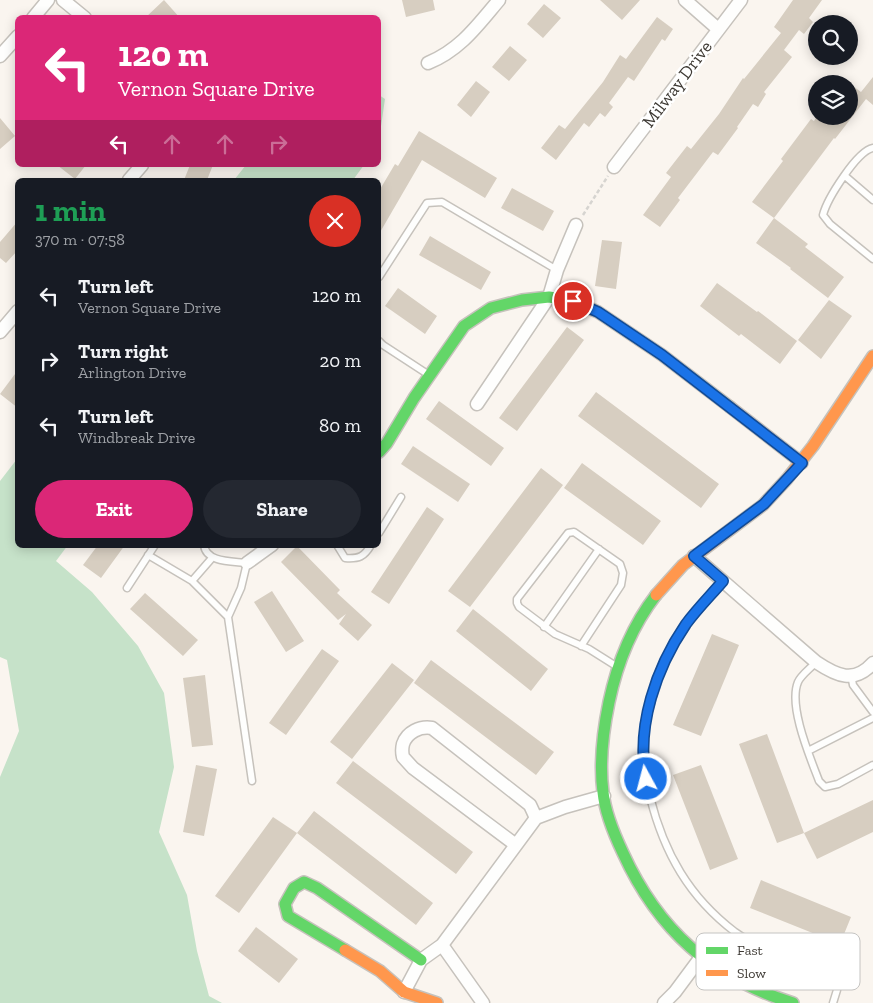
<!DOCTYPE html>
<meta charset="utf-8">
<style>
body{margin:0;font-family:"Zilla Slab",serif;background:#242831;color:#f1f3f6;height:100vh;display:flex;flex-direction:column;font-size:19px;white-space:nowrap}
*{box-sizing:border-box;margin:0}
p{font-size:16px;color:#9ea1a6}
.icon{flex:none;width:28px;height:28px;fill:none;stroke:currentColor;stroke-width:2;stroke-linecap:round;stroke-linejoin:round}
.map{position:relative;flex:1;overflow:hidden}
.drawer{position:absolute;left:15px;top:178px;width:366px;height:370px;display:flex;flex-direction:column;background:#171b24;border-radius:8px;box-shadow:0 2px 12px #0003}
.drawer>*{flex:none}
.guide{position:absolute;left:15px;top:15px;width:366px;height:152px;border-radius:8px;box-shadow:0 2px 12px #0003;background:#db2777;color:#fff;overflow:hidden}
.controls{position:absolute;left:808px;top:15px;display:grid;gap:10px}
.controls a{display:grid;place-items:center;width:50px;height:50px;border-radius:50%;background:#171b24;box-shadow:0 2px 12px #0003;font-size:25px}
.pin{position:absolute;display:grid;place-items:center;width:42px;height:42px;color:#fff;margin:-21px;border:2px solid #fff;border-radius:50%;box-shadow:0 1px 5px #0007}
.me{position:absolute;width:55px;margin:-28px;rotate:353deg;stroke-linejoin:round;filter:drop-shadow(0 0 4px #0008)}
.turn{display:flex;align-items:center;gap:18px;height:105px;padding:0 20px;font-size:22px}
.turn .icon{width:65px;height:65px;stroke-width:2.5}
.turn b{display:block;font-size:35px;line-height:42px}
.lanes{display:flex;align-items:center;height:48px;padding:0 20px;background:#0003;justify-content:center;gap:25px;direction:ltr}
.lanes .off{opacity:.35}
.round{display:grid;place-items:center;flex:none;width:52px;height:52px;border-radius:26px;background:#242831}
.headline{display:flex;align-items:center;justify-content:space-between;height:85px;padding:0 20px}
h1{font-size:30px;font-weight:700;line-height:38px;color:#1e9e55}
.primary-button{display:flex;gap:10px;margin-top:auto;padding:10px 20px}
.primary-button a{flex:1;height:58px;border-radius:30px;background:#db2777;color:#fff;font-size:20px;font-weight:700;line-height:58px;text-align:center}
.primary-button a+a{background:#242831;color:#f1f3f6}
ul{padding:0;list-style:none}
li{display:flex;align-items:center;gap:15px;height:65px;padding:0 20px}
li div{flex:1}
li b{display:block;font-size:19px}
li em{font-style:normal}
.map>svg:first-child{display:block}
.forest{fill:#c6e2c9}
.building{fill:#d7cec1}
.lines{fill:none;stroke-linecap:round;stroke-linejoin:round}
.lane-casing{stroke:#c6c2bc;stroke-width:9}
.street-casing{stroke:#c6c2bc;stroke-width:15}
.fast-casing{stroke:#c6c2bc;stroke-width:14}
.slow-casing{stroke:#c6c2bc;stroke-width:14}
.path{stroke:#d6d4d0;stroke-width:2.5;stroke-dasharray:4 2.5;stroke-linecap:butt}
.lane{stroke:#fefefd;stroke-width:6}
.street{stroke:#fefefd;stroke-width:12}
.fast{stroke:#63d668;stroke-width:11}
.slow{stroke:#ff974d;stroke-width:11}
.route-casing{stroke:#114b97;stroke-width:12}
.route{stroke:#1a73e8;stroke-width:9}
.labels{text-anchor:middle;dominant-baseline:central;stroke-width:5;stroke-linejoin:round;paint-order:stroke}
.street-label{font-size:18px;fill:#3e3a34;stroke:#fff}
.key{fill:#fff;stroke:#c5c4c2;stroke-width:1}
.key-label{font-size:14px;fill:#3e3a34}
</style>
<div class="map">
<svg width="873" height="1003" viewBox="0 0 873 1003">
<rect width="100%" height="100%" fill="#faf5ef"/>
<!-- forest -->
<path class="forest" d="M379 95 385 99 379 140Z
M246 165H364L353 180H234Z
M17 459 18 545H68L56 561 92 592 138 646 164 693 174 767 159 832 187 895 197 951 209 996 222 1003H0V777L19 731 7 660 0 657V481Z"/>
<!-- building -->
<path class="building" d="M164 0 180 18H145Z
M402 0H433L435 10 406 17Z
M600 0H640L622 20Z
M793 0H822L809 18 813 22 804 34 799 30 784 50 792 57 764 92 766 94 758 107 753 104 737 127 738 128 718 155 713 152 678 198 680 200 660 227 643 215 671 177 666 173 687 146 691 149 719 114 743 78 744 79 781 33 774 27Z
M544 4 561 18 543 38 527 24Z
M657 17 673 29 665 41 662 39 634 81 628 77 609 103 613 107 605 117 600 113 589 127 584 123 556 160 541 148 559 125 565 129 603 82 620 55 626 59Z
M510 46 527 60 509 81 492 67Z
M873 77V105L866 99 835 139 834 138 774 218 752 202 783 161 781 159 811 119 814 121 817 116H849V83L861 92Z
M476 81 490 92 471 117 457 105Z
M0 118 15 136 0 149Z
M419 131 497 178 485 198 422 160 379 234V191L395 164 398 166Z
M57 165H86L75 179Z
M190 165H213L207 180H184Z
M512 188 554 211 543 231 501 208Z
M774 218 808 244 805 247 844 277 828 298 790 269 791 268 756 243Z
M18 221V250L6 263 0 258V242Z
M430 236 491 272 481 290 419 255Z
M602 240 622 242 616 289 595 286Z
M717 283 757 312 758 311 797 341 780 364 741 334 739 336 700 306Z
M398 288 437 316 425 334 385 306Z
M829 300 852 316 821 359 798 340Z
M567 327 584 340 517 431 499 418Z
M18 370V408L0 394Z
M596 392 719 484 701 508 578 416Z
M439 401 504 448 491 466 426 419Z
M413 446 470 484 458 502 401 464Z
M582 463 661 521 643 545 564 488Z
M541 468 563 485 470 607 448 591Z
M427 507 444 519 389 604 371 592Z
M98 545H125L101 578 83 565Z
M297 546 340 590 337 593 372 625 358 641 339 624 346 614 338 620 281 562Z
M272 591 304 641 286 652 254 602Z
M145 593 198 640 183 656 130 609Z
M473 609 548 669 531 691 456 631Z
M712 634 739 645 701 736 673 725Z
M322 649 339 661 286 735 269 723Z
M431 660 554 752 536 775 414 683Z
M392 663 414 680 352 759 330 742Z
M205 675 213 745 192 747 183 678Z
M767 734 804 833 777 843 739 744Z
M353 761 473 852 456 874 336 783Z
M196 765 217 769 204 836 183 832Z
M701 765 738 859 710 870 673 775Z
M873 800V832L817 859 804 833Z
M314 811 433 903 416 925 297 833Z
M273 817 297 833 239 913 215 896Z
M761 880 851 917 840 944 750 908Z
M256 927 298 959 279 983 238 951Z"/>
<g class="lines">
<defs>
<path id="lane" d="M873 148C857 151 827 199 823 215L830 224 873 259
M845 176 873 200
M379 277 427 203 442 202 557 270
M379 341 383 345 429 375
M379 533 401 497
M204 545C206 563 233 561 247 563L241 588 228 617
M337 545 345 558C359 559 364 557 371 545
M148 555 192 581 228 617 252 781
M192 581 212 558
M723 581C699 610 678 632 661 667 657 676 655 686 653 696 648 712 644 731 643 748 642 764 646 781 650 797 664 853 689 897 735 932 764 953 800 958 832 974L837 990 833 1003
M127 588 155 545
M544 627 599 549
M581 646 621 585 623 573 620 564 574 532 568 533 517 599V603L519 607 555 634 589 649 616 666
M816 662C811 668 801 675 798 682 788 706 810 757 819 781L825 787 838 784 873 765
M851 675 853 685 873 712
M808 751 873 718"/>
<path id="street" d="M63 0 85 18
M685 0 718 29
M33 18 48 0
M0 56 18 36
M428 63C460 50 477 26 499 0
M614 167 741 0
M129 180 142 165
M0 332 18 311
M477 404 549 297 557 270 576 225
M694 556 816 662C837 676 854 684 873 663
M247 563 272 545
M516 845 413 768 403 757C402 753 402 748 403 744 407 732 420 726 432 728L530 805 536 818
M404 992 421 960 442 945
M483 1003 442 945 536 818 565 807 604 796
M664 1003 675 992 701 957"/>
<path id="fast" d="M379 452 387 443 414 398 464 326 491 308 522 300 549 297 573 301 598 312 662 355 730 407
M656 595C632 626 617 664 609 702 603 731 599 762 603 792 605 813 614 834 623 853 658 930 712 978 793 1003
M345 950 288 916 285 904 294 888 304 882 317 888 421 960"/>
<path id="slow" d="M730 407 802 463
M656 595 683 565 763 505 787 479 813 446 873 356
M345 950 380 971 404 992 437 1003"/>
</defs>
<!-- lane casing -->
<use href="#lane" class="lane-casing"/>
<!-- street casing -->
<use href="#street" class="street-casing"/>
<!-- fast casing -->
<use href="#fast" class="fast-casing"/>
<!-- slow casing -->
<use href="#slow" class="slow-casing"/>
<!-- path -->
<path class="path" d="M583 215 608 176"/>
<!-- lane -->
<use href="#lane" class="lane"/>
<!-- street -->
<use href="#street" class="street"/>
<!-- fast -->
<use href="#fast" class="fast"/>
<!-- slow -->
<use href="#slow" class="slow"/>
</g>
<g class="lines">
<defs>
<path id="route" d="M573 301 598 312 662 355 802 463 764 504 694 556 723 581C711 595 697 609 686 624 656 668 636 726 646 779"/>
</defs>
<!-- route casing -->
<use href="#route" class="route-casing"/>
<!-- route -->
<use href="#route" class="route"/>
</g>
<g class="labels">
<!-- street labels -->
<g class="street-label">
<text transform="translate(677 84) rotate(-53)">Milway Drive</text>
</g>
</g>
<!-- legend -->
<rect x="696" y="933" width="164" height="57" rx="8" class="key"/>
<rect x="706" y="947" width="22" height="7" fill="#63d668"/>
<rect x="706" y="970" width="22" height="6" fill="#ff974d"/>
<g class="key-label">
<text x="737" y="955">Fast</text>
<text x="737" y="978">Slow</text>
</g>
</svg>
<div class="controls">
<a><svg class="icon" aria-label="search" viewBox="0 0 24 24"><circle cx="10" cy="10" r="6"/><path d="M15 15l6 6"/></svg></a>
<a><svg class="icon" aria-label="layers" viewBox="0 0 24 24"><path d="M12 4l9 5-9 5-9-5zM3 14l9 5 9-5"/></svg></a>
</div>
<div class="pin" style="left:573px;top:301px;background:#d93025"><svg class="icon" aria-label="arrive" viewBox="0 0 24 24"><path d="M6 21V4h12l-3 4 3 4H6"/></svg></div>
<svg class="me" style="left:646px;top:779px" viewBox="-20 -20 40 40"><circle r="17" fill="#1a73e8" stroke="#fff" stroke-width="3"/><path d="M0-11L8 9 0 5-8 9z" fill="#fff"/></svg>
<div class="guide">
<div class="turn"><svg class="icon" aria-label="left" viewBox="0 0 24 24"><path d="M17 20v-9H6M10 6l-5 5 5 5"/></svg><div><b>120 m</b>Vernon Square Drive</div></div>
<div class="lanes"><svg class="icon" aria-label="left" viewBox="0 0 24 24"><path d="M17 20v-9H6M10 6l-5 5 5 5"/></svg><svg class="icon off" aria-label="ahead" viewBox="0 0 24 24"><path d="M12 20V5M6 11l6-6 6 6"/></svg><svg class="icon off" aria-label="ahead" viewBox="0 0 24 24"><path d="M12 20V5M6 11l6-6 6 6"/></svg><svg class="icon off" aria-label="right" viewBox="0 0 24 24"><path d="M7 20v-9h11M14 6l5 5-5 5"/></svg></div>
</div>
<section class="drawer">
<div class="headline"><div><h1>1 min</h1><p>370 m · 07:58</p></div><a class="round" style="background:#d93025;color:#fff"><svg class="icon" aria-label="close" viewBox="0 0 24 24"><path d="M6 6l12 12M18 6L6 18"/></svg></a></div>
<ul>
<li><svg class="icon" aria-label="left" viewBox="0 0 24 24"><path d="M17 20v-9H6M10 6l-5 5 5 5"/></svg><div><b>Turn left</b><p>Vernon Square Drive</p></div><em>120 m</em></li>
<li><svg class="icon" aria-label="right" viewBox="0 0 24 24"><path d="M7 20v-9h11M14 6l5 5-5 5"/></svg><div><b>Turn right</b><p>Arlington Drive</p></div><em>20 m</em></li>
<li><svg class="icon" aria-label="left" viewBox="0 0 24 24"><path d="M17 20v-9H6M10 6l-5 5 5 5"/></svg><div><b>Turn left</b><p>Windbreak Drive</p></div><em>80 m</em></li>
</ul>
<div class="primary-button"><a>Exit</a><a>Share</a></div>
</section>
</div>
